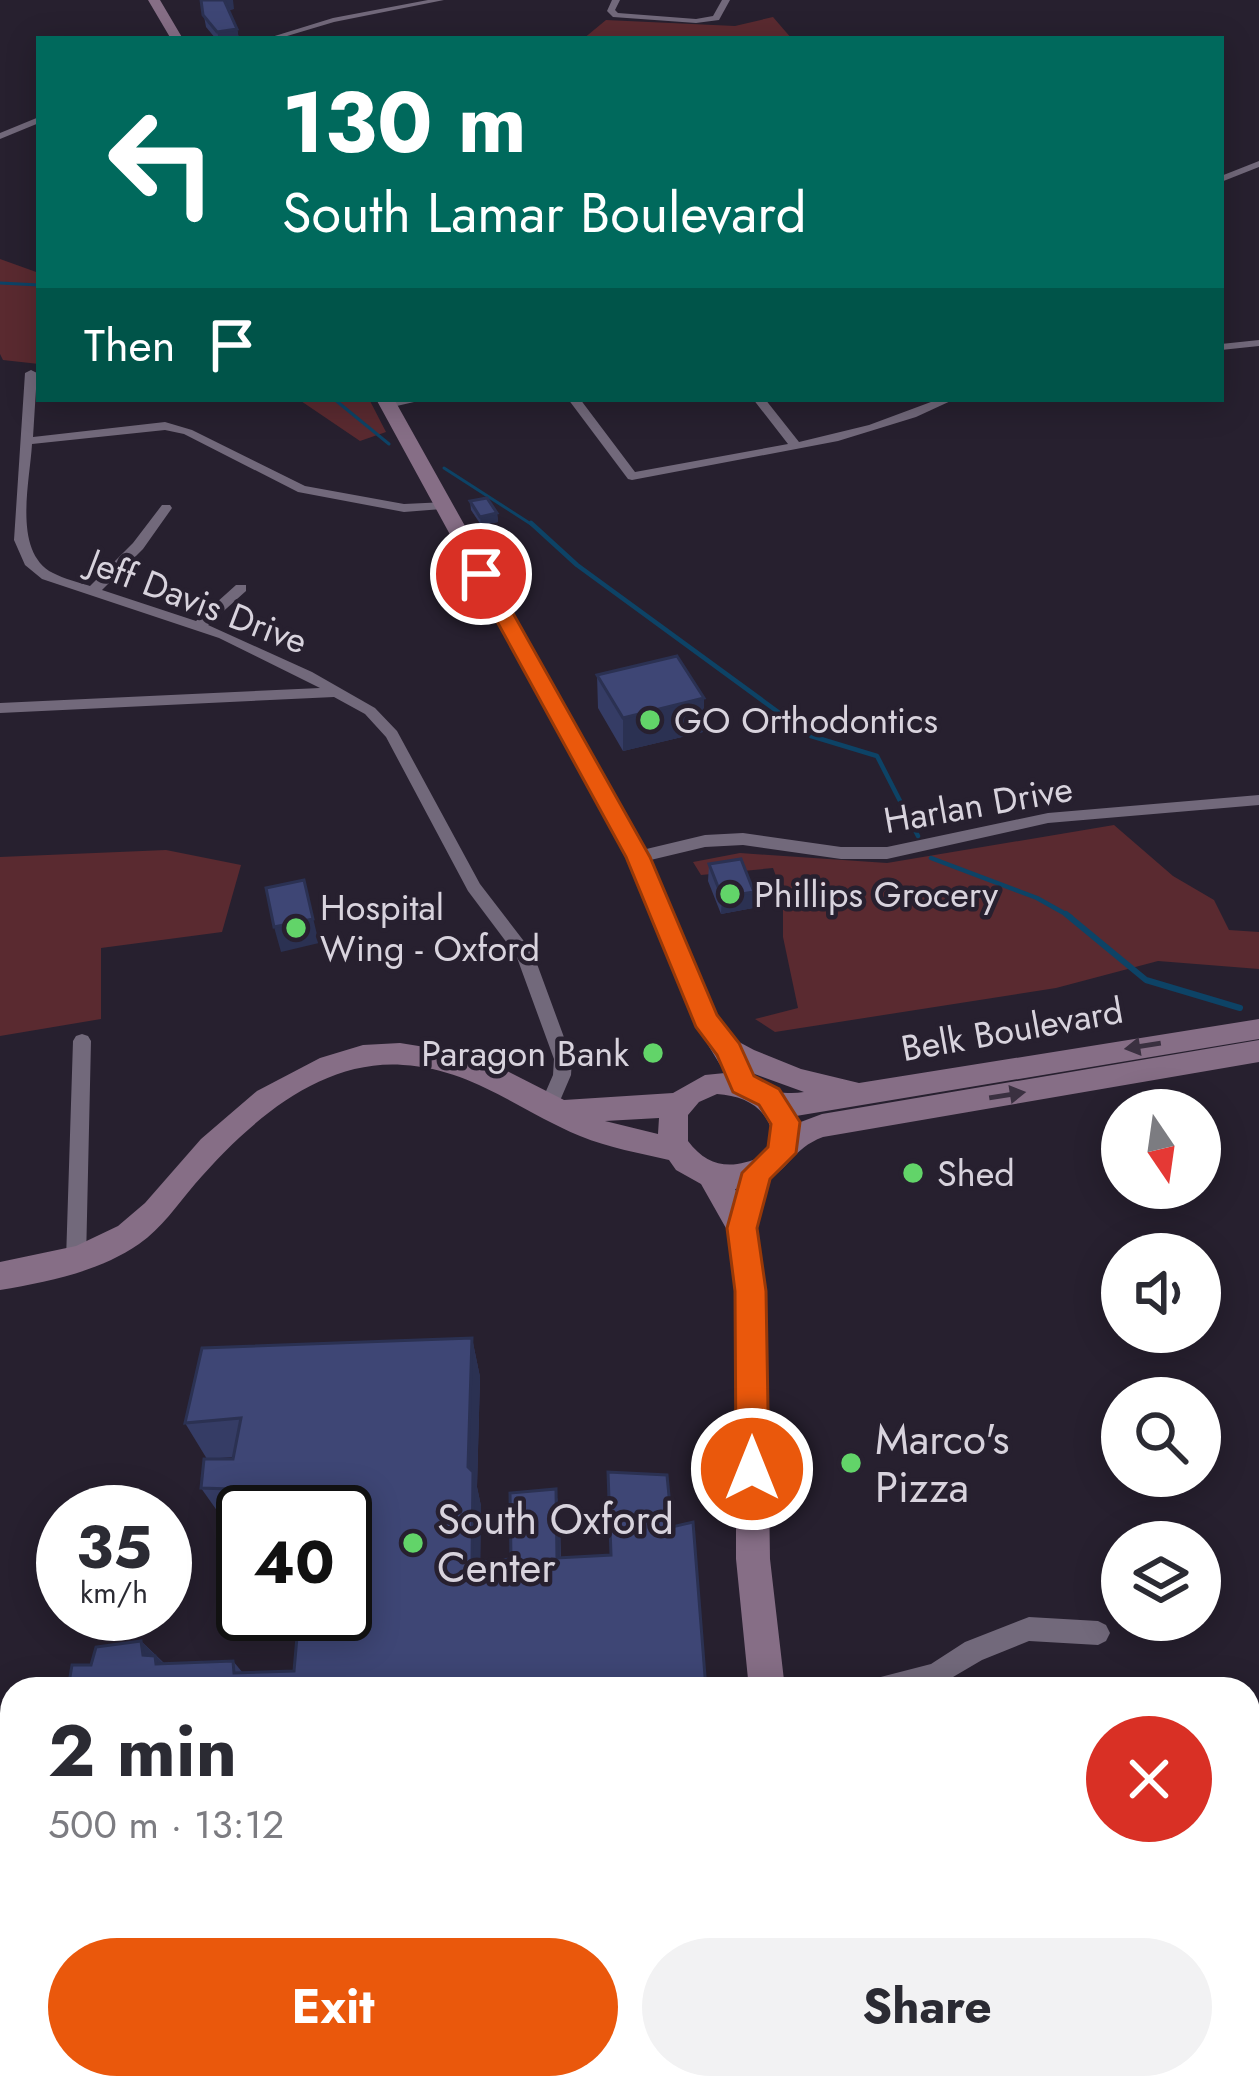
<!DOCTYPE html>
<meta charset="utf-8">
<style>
body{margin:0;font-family:Jost,sans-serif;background:#f2f2f3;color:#2b2b33;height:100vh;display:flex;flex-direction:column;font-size:45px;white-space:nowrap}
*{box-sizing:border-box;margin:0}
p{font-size:39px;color:#7c7c81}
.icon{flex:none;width:66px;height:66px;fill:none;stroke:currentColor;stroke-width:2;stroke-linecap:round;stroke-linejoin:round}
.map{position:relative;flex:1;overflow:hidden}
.drawer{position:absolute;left:0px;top:1677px;width:1260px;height:423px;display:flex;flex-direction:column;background:#fff;border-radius:36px 36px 0 0;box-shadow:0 6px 30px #0003}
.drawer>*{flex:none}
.banner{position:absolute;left:36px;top:36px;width:1188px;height:366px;border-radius:0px;box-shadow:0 6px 30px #0003;background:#00695c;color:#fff;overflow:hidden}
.needle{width:78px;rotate:167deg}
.tools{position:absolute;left:1101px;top:1089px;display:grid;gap:24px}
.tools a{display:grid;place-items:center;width:120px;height:120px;border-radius:50%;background:#fff;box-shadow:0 6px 30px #0003;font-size:60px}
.speed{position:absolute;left:36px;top:1485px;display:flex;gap:24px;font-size:60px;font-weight:700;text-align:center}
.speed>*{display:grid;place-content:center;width:156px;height:156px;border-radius:50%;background:#fff;box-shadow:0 6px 30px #0003;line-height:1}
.speed small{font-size:30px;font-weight:400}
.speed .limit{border:6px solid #111;border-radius:18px;background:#fff;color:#111}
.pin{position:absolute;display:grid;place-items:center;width:102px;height:102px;color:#fff;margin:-51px;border:6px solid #fff;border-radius:50%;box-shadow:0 3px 12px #0007}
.me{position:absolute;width:132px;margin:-66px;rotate:0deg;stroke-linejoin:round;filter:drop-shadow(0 0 9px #0008)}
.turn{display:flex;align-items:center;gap:42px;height:252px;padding:0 48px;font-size:54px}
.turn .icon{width:156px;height:156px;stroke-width:2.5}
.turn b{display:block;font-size:84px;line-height:102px}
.then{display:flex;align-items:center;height:114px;padding:0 48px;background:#0003;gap:24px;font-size:45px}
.round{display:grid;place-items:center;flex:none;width:126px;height:126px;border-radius:63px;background:#f2f2f3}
.summary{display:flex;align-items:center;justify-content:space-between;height:204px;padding:0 48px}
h1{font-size:72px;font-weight:700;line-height:90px}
.cta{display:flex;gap:24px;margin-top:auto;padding:24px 48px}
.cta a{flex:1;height:138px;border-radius:72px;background:#ea580c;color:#fff;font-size:48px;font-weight:700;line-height:138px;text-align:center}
.cta a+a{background:#f2f2f3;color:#2b2b33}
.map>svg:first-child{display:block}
.green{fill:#5a2a30}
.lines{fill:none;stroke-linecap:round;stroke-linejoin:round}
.stream-far2{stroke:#0d4366;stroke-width:3}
.stream-far1{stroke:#0d4366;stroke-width:4.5}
.stream{stroke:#0d4366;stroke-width:6}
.street{fill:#72697b;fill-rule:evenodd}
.secondary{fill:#866e86;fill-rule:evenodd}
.wall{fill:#353c65}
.shaded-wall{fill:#2b3152}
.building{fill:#3e4675;stroke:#2b3152;stroke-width:3}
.oneway{fill:#3a3040}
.route{fill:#ea580c;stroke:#983908;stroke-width:3}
.poi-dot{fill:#62d469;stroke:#27202f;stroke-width:4.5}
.labels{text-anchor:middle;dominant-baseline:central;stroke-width:9;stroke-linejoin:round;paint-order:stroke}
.street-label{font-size:36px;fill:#d8d3dd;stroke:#27202f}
.poi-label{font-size:36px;fill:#d8d3dd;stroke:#27202f;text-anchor:start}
.near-poi-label{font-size:42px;fill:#d8d3dd;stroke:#27202f;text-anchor:start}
</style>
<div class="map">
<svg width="1259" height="2099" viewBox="0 0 1259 2099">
<rect width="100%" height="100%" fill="#27202f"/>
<!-- green -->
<path class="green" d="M773 17 792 39H583L606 20 735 26Z
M0 259 39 273V364L3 360 0 354Z
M298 399H369L386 432 360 441Z
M1114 825 1173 876 1214 900 1229 930 1259 932V969L1158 961 1056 988 775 1032 755 1019 798 1008 783 937V895L773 868 701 875 693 862 740 853 887 863Z
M166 850 241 865 222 932 101 948V1019L0 1036V857Z
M1259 1730V2021L1248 2024V1732Z"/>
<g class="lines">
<!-- stream-far2 -->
<path class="stream-far2" d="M0 283 39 285
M334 399 389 444
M444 468 534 526"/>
<!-- stream-far1 -->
<path class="stream-far1" d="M531 523 577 565 811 736 877 756 918 836
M931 858 1037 898 1071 917"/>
<!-- stream -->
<path class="stream" d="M1066 914 1146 980 1240 1008"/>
<!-- street -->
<path class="street" d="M428 0H444L334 22 277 39H265L333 18Z
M612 0H620L615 10 618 13 696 19 713 16 722 0H730L719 20 696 23 613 17 607 11Z
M39 117V123L0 139V133Z
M1259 161V167L1221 182V176Z
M1259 340V346L1221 350V344Z
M31 370 37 373 33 437 165 422 192 430 305 486 404 504 446 502 448 505 442 509 404 512 298 492 184 434 165 430 32 444C30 482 12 552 53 573 64 579 78 582 90 586L133 543 162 505H170L172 508 143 549 102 590 196 621 236 585H246V591L208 625 312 672 375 708 397 731 480 884 533 953 572 1059 571 1075 556 1110H542L540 1105 553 1075 554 1059 516 955 468 891 386 737 365 714 334 697 0 713V703L320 688 219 638 42 579 25 565 14 540 25 373Z
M402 399H427L388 408 382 405Z
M568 399H580L635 472 788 444 753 399H765L799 442 869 425 939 399H955L916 417 838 441 632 480 628 479Z
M1259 795V805L1048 823 887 859H841L743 845 705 847 638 863 630 857 638 851 705 835 743 833 841 847H887L1048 813Z
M82 1034 88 1036 91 1041 86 1260 83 1266 76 1269 69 1266 66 1260 73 1041 76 1036Z
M1029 1617 1098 1621 1106 1625 1110 1633 1106 1641 1098 1645 1029 1641 982 1660 936 1687 866 1689 869 1680 931 1664 965 1642Z
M760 2088H818L812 2099H754Z"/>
<!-- secondary -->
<path class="secondary" d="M148 0H160L183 39H171Z
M376 399H394L650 857 717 1015 739 1042 754 1050 801 1069 859 1083 1259 1019V1039L796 1116 798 1123 822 1114 1259 1040V1062L823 1137C783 1152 791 1182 735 1189L757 1228 766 1291 770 1559 785 1689H749L736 1559V1291L727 1230 701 1184 676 1170 669 1160C640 1153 609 1148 580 1136 519 1111 473 1069 403 1065 319 1059 247 1124 195 1184 177 1205 162 1228 139 1244 98 1272 48 1282 0 1290V1262L76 1246 118 1226 145 1203 201 1139 257 1091 320 1058 363 1045 400 1043 456 1052 503 1069 564 1100 673 1093 705 1075 725 1073 693 1020 626 857ZM752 1073 804 1092C785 1095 762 1092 752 1073ZM717 1094C744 1096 766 1106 773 1135L762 1156C733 1170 708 1168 688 1141V1115L699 1102ZM659 1118 658 1134 605 1121Z
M792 2088H834L837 2099H795Z"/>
</g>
<!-- wall -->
<path class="wall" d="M201 0 234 9 229 10 237 29 239 39H216L206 27Z
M470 501 497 513 498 522 481 525 471 510Z
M597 675 704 698 703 732 623 751 598 708Z
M709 864 754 892 753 908 721 914 708 881Z
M472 1338 480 1377 477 1487 481 1506 480 1562 511 1559 556 1489 560 1522 561 1558 611 1555 672 1527 706 1689H68L91 1665 141 1641 164 1663 233 1661 243 1673 294 1671 345 1614V1512H243V1573L222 1543 225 1522 201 1488 234 1457 207 1459 185 1423Z
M314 2088 312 2093 291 2095 267 2092Z"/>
<!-- shaded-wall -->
<path class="shaded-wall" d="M224 0H233L234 9 226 10Z
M237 29 239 39H219L217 32Z
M497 513 498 522 481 525 480 517Z
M704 698 703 732 623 751V718Z
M304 880 319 943 281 952 274 927Z
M754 892 753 908 721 914 722 897Z
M472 1338 480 1377 477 1487 481 1506 480 1593 472 1563 468 1467Z
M556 1489 560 1522 561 1589 557 1558Z
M141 1641 168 1668 182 1689 143 1655Z
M290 2088H314L312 2093 289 2090Z"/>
<!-- building -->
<path class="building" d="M201 0H224L237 29 217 32 203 15Z
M487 498 497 513 480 517 470 501Z
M677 656 704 698 623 718 597 675Z
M741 859 754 892 722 897 709 864Z
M304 880 313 919 274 927 266 888Z
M472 1338 468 1467 473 1472 472 1563 511 1559 510 1493 556 1489 557 1558 611 1555 608 1472 667 1475 672 1527 693 1522 706 1689H68L72 1665H91L96 1647 141 1641 143 1655 155 1656 156 1664 233 1661 234 1673 294 1671 299 1614H345V1512H243V1542L222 1543 230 1489 201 1488 204 1459H233L241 1418 185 1423 202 1348Z
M266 2088H290L289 2090 267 2092Z"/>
<!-- one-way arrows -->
<defs><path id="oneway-solid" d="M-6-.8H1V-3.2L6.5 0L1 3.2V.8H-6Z" transform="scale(3)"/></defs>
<g class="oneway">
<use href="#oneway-solid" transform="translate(1143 1046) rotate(171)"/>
<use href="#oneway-solid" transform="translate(1007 1095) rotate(-9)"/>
</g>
<!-- route -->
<path class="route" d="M481 568 491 574 650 857 717 1015 739 1043 754 1076 779 1089 800 1122 796 1153 770 1179 757 1228 766 1291 769 1469 764 1481 752 1486 740 1481 736 1469 735 1291 727 1228 742 1173 768 1147 771 1124 759 1105 733 1092 717 1055 696 1027 626 857 471 574Z"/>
<!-- markers -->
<g class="poi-dot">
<circle cx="650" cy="720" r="12"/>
<circle cx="730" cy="894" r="12"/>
<circle cx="296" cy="928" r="12"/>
<circle cx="653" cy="1053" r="12"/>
<circle cx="913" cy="1173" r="12"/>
<circle cx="851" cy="1463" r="12"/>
<circle cx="413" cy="1543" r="12"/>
</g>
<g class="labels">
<!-- street labels -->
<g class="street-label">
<text transform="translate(198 601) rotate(21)">Jeff Davis Drive</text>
<text transform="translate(978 804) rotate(-10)">Harlan Drive</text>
<text transform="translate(1012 1029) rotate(-10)">Belk Boulevard</text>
</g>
<!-- poi labels -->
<g class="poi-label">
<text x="674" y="720">GO Orthodontics</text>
<text x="754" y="894">Phillips Grocery</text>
<text x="320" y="907">Hospital<tspan x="320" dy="41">Wing - Oxford</tspan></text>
<text x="629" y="1053" text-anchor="end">Paragon Bank</text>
<text x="937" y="1173">Shed</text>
</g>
<!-- near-poi labels -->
<g class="near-poi-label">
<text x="875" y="1439">Marco's<tspan x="875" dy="48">Pizza</tspan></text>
<text x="437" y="1519">South Oxford<tspan x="437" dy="48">Center</tspan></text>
</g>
</g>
</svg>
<div class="tools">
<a><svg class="needle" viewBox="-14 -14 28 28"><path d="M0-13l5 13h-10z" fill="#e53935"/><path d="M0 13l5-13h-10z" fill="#7c7c81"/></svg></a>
<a><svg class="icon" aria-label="sound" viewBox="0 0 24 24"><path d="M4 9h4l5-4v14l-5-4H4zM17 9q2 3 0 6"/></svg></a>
<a><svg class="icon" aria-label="search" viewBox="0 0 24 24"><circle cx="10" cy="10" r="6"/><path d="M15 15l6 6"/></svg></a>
<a><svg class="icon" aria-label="layers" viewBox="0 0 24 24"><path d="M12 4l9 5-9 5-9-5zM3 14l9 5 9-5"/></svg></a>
</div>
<div class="speed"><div>35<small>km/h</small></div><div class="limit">40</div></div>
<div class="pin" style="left:481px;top:574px;background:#d93025"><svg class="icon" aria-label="arrive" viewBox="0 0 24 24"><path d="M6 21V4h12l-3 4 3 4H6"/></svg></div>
<svg class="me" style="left:752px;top:1469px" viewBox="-20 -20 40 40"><circle r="17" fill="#ea580c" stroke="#fff" stroke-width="3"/><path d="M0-11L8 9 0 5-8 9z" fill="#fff"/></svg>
<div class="banner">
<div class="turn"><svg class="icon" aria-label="left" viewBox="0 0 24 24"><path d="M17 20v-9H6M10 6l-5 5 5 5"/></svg><div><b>130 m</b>South Lamar Boulevard</div></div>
<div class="then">Then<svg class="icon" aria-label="arrive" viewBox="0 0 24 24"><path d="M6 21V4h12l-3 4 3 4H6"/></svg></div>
</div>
<section class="drawer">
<div class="summary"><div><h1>2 min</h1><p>500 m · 13:12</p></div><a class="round" style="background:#d93025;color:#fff"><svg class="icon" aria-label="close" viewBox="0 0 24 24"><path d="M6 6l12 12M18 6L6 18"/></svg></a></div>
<div class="cta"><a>Exit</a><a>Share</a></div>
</section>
</div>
